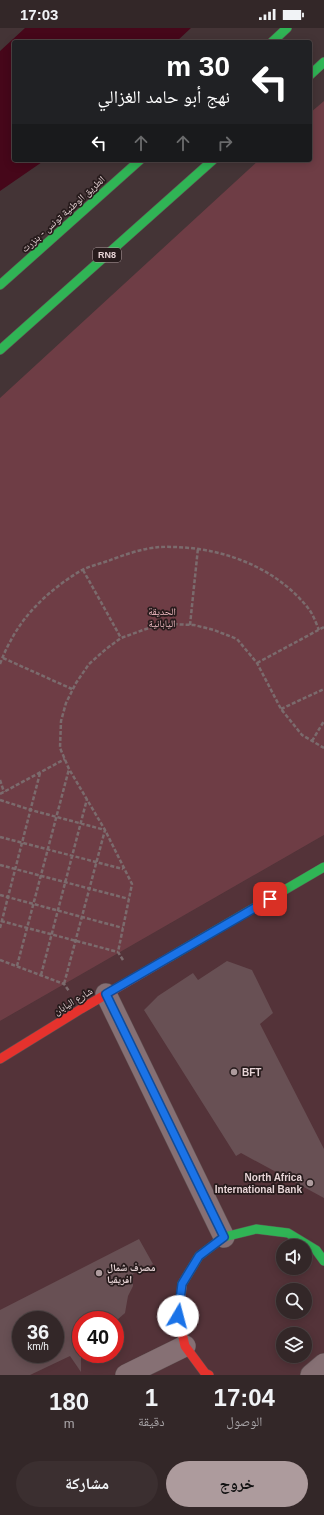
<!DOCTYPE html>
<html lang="ar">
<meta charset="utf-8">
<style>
body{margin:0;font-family:Arial,"Noto Naskh Arabic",sans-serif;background:#3b2f30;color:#f1f3f6;direction:rtl;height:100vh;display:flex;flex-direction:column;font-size:15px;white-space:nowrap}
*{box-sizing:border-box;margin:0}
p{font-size:13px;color:#a9a5a8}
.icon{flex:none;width:22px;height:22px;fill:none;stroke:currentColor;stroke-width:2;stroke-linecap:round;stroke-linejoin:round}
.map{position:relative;height:1347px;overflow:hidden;direction:ltr}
.sheet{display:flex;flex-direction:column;background:#332728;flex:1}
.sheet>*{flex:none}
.hud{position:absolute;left:12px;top:12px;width:300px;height:122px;border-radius:4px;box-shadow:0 2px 10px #0003,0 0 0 1px #4e4445;direction:rtl;background:#202124;color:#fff;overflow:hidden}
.tools{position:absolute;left:276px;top:1211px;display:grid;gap:8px}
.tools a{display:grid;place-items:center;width:36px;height:36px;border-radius:50%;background:#332728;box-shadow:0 2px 10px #0003,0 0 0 1px #4e4445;font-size:20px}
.speed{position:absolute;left:12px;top:1283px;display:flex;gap:8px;font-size:20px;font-weight:700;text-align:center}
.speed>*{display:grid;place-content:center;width:52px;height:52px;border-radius:50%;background:#332728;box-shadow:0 2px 10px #0003,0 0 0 1px #4e4445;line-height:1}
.speed small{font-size:10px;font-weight:400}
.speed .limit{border:6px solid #d22;background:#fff;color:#111}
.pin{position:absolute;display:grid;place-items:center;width:34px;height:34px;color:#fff;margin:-17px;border-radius:8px;box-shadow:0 2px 6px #0006}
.me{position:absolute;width:44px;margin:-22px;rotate:8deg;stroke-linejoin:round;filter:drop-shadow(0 0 3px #0008)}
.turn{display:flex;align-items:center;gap:14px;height:84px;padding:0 16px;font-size:18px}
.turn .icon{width:52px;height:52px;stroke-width:2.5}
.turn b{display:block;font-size:28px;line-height:34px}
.lanes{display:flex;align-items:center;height:38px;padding:0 16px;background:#0003;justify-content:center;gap:20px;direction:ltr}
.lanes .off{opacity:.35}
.eta{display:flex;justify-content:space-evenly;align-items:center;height:68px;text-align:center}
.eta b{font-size:24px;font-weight:700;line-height:28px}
.action{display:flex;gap:8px;margin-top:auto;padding:8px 16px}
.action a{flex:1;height:46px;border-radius:24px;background:#ad9b9d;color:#111;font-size:16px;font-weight:700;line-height:46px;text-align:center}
.action a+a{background:#3b2f30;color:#f1f3f6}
.status{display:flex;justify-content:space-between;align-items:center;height:28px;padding:0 20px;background:#332728;direction:ltr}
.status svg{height:11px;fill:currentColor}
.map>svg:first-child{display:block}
.built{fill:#543339;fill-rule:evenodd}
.green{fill:#6e3d45}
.water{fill:#46071a}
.building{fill:#685054;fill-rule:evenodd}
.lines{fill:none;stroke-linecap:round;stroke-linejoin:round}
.street-casing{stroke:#605253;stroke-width:22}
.fast-casing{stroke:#605253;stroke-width:10}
.jam-casing{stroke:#605253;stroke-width:10}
.path{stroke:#7b6b6d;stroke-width:2.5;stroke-dasharray:4 2;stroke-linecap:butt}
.street{stroke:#867074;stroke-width:21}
.fast{stroke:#30b455;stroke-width:9}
.jam{stroke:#e5322d;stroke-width:9}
.route-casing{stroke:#114b97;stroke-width:10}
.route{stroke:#1a73e8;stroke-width:7}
.poi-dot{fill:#ad9b9d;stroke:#271b1c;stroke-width:1.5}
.labels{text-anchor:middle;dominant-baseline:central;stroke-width:3.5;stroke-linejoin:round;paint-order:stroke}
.shield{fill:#271b1c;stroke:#ad9c9e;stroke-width:1}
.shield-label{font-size:9px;font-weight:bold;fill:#e6d3d5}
.street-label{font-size:10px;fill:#e6d3d5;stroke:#271b1c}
.park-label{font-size:10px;fill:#f4bfc6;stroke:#271b1c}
.poi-label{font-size:10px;font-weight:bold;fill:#e6d3d5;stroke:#271b1c;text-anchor:start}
</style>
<div class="status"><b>17:03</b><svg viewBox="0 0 49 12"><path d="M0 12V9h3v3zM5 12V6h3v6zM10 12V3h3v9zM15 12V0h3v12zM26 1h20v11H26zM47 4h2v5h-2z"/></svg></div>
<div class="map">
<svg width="324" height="1347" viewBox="0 0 324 1347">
<rect width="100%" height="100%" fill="#443436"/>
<!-- built -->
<path class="built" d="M324 807V1347H0V993ZM283 1218H305V1240H283ZM283 1262H305V1284H283ZM21 1292H55V1326H21ZM81 1292H115V1326H81ZM283 1306H305V1328H283Z"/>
<!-- green -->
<path class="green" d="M324 73V807L0 993V370L259 132H310V85Z"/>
<!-- water -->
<path class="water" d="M25 0H191L176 14H14V132H45L0 163V23Z"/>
<!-- building -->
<path class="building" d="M227 933 252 942 273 985 260 996 324 1121V1170L241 1125 236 1128 144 982 158 968 193 945 198 952Z
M139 1211 153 1236 133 1246V1258L128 1268 125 1285 117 1292H81V1344L70 1328 30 1347H0V1282ZM21 1292H55V1326H21Z"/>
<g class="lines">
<defs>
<path id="street" d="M106 966 224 1209
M126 1347 185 1318
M311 1347 324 1336"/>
<path id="fast" d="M272 14 287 0
M310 47 324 34
M0 257 140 132
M0 322 213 132
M170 929 324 839
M182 1259V1256L199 1228 224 1209 256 1201 288 1205 316 1222 324 1233"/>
<path id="jam" d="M0 1031 81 981 170 929
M182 1259 178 1288 185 1318 205 1345 209 1347"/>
</defs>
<!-- street casing -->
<use href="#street" class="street-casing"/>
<!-- fast casing -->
<use href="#fast" class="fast-casing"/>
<!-- jam casing -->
<use href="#jam" class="jam-casing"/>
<!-- path -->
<path class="path" d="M83 542 121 610
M190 597 198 520
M3 630 72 661
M257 635 324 599
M0 636C3 628 6 621 10 614 25 584 53 559 82 542 90 538 99 536 108 533 123 527 144 520 160 519 215 517 273 536 308 580 313 586 316 595 319 602
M281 681 324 661
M312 713 324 693
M0 752 4 764
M0 766 65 731
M0 772 31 782 105 802 64 956
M0 809 123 841
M0 837 129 871
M0 867 123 900
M1 893 118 924
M0 900 40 745
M0 932 64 956 69 963
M123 932 118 924 132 856 105 802 69 741 60 720 61 693 66 675 76 655 89 636 106 621 121 610 146 601 169 596 194 597 214 602 237 611 257 635 281 681 302 707 324 720
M17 938 69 741
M41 947 87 771"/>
<!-- street -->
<use href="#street" class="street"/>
<!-- fast -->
<use href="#fast" class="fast"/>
<!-- jam -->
<use href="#jam" class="jam"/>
</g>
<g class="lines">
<defs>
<path id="route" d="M178 1288 182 1256 199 1228 224 1209 106 966 270 871"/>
</defs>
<!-- route casing -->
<use href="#route" class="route-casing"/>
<!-- route -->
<use href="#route" class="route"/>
</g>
<!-- markers -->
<g class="poi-dot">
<circle cx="234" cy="1044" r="4"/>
<circle cx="310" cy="1155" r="4"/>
<circle cx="99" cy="1245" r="4"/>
</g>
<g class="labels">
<!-- shield labels -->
<rect class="shield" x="93" y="220" width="28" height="14" rx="3"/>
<g class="shield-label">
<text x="107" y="227">RN8</text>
</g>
<!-- street labels -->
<g class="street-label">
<text transform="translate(63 186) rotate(-42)">الطريق الوطنية تونس - بنزرت</text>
<text transform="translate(73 973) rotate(-31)">شارع اليابان</text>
</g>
<!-- park labels -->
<g class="park-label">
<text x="162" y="583">الحديقة<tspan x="162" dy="12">اليابانية</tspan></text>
</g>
<!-- poi labels -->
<g class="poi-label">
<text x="242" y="1044">BFT</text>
<text x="302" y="1149" text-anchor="end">North Africa<tspan x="302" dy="12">International Bank</tspan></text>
<text x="107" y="1239">مصرف شمال<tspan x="107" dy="12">افريقيا</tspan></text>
</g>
</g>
</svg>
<div class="tools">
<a><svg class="icon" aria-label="sound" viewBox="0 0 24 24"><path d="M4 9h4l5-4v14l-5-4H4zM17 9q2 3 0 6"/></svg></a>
<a><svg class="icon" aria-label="search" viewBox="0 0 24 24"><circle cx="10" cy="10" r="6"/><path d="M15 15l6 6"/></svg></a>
<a><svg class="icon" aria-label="layers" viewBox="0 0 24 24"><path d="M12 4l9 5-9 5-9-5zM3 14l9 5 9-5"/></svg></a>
</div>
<div class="speed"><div>36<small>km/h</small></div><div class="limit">40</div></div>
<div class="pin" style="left:270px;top:871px;background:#d93025"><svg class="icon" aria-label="arrive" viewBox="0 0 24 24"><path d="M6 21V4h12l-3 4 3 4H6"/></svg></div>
<svg class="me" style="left:178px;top:1288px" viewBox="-20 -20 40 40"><circle r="19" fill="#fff"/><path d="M0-13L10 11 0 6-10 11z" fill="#1a73e8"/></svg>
<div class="hud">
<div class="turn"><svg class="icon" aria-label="left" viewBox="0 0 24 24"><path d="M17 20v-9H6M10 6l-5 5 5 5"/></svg><div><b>30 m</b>نهج أبو حامد الغزالي</div></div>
<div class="lanes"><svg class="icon" aria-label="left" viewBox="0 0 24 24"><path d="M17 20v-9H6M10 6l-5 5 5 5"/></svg><svg class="icon off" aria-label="ahead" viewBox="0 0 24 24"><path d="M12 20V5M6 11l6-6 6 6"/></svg><svg class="icon off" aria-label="ahead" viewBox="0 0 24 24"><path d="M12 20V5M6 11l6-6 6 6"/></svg><svg class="icon off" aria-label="right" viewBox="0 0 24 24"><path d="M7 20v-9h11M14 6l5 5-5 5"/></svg></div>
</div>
</div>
<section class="sheet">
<div class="eta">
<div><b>17:04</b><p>الوصول</p></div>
<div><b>1</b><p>دقيقة</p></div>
<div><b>180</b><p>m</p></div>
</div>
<div class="action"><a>خروج</a><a>مشاركة</a></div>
</section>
